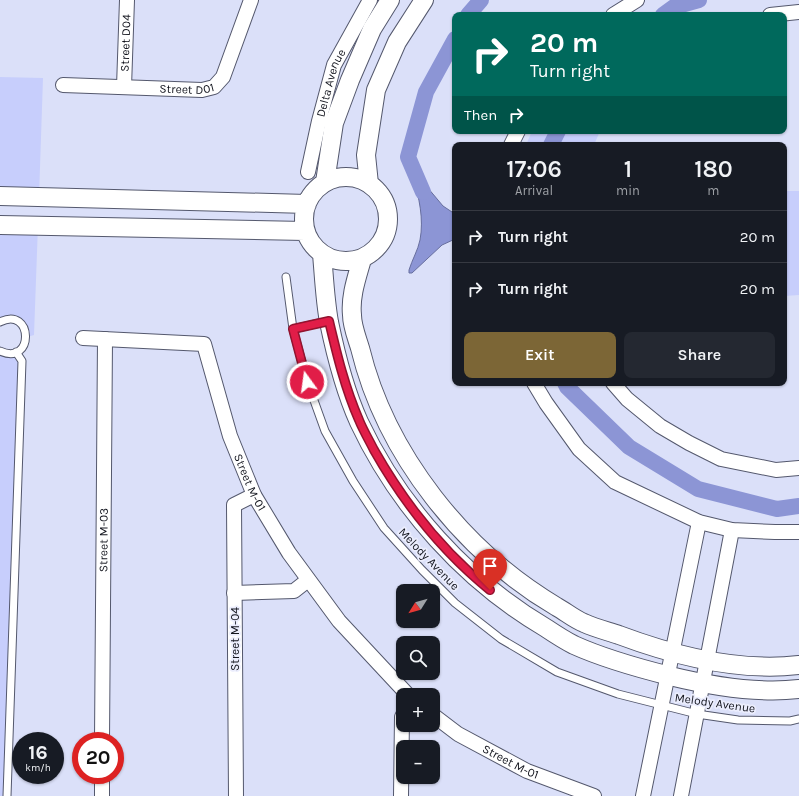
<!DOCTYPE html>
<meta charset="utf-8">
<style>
body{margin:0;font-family:Karla,sans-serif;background:#242831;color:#f1f3f6;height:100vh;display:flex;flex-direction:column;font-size:15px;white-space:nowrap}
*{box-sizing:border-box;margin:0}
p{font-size:13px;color:#9ea1a6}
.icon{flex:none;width:22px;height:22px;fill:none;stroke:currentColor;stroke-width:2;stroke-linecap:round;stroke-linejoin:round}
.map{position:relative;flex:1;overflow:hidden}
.details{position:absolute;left:452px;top:142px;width:335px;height:244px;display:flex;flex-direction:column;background:#171b24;border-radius:8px;box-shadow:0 1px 3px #0004}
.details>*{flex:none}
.top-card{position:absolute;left:452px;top:12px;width:335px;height:122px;border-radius:8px;box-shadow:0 1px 3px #0004;background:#00695c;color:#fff;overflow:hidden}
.needle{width:26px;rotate:233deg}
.fabs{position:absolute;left:396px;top:584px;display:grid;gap:8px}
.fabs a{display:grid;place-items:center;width:44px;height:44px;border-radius:8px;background:#171b24;box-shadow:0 1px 3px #0004;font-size:20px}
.speed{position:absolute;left:12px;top:732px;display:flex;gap:8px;font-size:20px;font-weight:700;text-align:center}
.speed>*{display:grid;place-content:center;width:52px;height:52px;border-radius:50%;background:#171b24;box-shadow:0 1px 3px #0004;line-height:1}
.speed small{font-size:10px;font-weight:400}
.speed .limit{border:6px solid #d22;background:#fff;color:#111}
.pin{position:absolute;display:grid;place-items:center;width:34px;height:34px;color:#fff;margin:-41px -17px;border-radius:50% 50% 50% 0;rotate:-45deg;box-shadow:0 0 4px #0007}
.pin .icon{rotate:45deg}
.me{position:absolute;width:44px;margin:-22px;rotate:346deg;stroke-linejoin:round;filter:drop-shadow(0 0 3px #0008)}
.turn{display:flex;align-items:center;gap:14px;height:84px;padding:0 12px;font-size:18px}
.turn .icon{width:52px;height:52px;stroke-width:2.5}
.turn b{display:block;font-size:28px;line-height:34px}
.then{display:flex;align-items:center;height:38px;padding:0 12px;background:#0003;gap:8px;font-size:15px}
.eta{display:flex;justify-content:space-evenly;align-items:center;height:68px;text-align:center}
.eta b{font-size:24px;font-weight:600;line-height:28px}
.primary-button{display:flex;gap:8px;margin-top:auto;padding:8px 12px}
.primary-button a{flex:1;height:46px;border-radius:8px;background:#7c6636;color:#fff;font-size:16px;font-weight:600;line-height:46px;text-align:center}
.primary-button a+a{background:#242831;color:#f1f3f6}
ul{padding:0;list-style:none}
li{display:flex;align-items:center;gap:12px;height:52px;padding:0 12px;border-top:1px solid #363941}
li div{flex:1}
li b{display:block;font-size:15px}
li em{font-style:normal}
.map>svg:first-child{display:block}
.green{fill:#c7cefc}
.water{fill:#8c95d5;stroke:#676e9e}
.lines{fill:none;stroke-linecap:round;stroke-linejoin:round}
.canal{stroke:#8c95d5;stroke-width:16}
.service-casing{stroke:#54586d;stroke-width:9}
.minor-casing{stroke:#54586d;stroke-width:16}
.tertiary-casing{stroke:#54586d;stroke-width:20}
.service{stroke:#fff;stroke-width:7}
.minor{stroke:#fff;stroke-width:14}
.tertiary{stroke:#fff;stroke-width:18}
.route-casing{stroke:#92132f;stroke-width:10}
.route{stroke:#e11d48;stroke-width:7}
.labels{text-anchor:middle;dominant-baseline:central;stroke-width:3.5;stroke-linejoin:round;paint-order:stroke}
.street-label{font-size:12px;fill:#12141d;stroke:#ebedfd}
</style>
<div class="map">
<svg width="799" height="796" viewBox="0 0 799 796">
<rect width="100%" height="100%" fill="#dbe0f9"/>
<!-- green -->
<path class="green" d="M0 77 43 78 39 197 0 196Z
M532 131H575L583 134 590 131H600L594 145H526Z
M784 191H799V295L784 296Z
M0 225H38L34 335 27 337 19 322H0Z
M0 351 12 353 22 361 7 796H0Z"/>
<!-- water -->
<path class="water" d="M414 173 417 175 443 206 455 214V239L442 245 412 273H409V270C412 260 418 250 420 240 424 219 419 197 413 177Z"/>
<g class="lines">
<!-- canal -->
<path class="canal" d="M468 15 481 0
M663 15 674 7 699 0
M551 145 558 131
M423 192 408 157 426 92 455 39
M565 383 567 387 629 447 698 489 777 509 799 506"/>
<defs>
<path id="service" d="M286 277 293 329 307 381 325 431 353 481 384 528 422 570 455 603 501 639 557 672 618 694 697 714 738 720 790 721 799 719
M0 322C33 305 35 367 0 351
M293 329 328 321
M7 796 22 361 16 352"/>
<g id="minor">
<path d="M613 15 637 0"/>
<path d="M770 15 799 12"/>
<path id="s1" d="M63 85 202 90 214 87 223 77 251 0"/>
<path id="s2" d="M124 87 127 0"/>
<path d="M511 145 518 131"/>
<path id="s3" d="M308 172 319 121 334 65 370 0"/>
<path id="s4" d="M83 338 204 344 230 436 254 495 289 553 339 621 408 695"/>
<path d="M534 383 546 403 579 449 615 482 699 522 732 530 775 532H799"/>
<path d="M613 383 627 399 660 426 689 443 721 459 776 470 799 468"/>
<path d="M234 593 294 591 308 580"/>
<path id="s5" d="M433 715 458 734 527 771 594 796"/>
<path id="s6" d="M102 741 105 339"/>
<path d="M102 796V775"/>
<path d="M236 796 234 505 254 495"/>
<path d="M401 796 402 717 403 715"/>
<path d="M643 796 699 522"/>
<path d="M681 796 732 530"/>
</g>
<path id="tertiary" d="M304 219a42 42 0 1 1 84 0a42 42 0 1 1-84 0Z
M325 182 334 123 350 80 372 29 390 0
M369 184 366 155 376 90 397 42 424 0
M0 196 307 204
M0 225 305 231
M322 254C324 276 325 300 329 322 336 356 345 391 359 422 399 507 466 581 546 628 555 634 564 640 574 645 605 659 638 668 670 676 711 686 757 694 799 689
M362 259C357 277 350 296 352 315 352 326 357 338 360 348 386 455 464 552 557 607 566 612 574 619 584 623 595 628 607 631 619 635 675 656 739 672 799 665"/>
</defs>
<!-- service casing -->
<use href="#service" class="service-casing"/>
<!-- minor casing -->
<use href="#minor" class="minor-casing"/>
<!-- tertiary casing -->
<use href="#tertiary" class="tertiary-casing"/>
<!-- service -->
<use href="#service" class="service"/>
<!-- minor -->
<use href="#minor" class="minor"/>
<!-- tertiary -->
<use href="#tertiary" class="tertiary"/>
</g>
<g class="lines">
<defs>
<path id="route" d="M307 382 293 329 329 321C337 355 345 388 359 420 363 430 369 440 374 450 404 503 443 552 490 590"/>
</defs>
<!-- route casing -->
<use href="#route" class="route-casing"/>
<!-- route -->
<use href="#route" class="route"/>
</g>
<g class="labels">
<!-- street labels -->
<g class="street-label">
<text stroke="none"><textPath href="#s2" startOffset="44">Street D04</textPath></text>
<text stroke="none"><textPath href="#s3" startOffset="92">Delta Avenue</textPath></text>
<text stroke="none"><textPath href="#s1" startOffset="124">Street D01</textPath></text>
<text stroke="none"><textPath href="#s4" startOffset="267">Street M-01</textPath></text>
<text stroke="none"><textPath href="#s6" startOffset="201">Street M-03</textPath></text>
<text transform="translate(429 559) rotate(46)">Melody Avenue</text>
<text transform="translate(235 639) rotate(-90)">Street M-04</text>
<text transform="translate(715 703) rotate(8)">Melody Avenue</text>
<text stroke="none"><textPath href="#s5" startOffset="91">Street M-01</textPath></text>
</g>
</g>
</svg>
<div class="fabs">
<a><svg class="needle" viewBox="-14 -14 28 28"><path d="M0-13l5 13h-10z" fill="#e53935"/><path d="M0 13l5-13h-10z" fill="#9ea1a6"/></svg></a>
<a><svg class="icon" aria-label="search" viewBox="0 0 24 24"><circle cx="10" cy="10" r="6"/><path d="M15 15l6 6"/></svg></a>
<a>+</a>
<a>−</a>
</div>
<div class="speed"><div>16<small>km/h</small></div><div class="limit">20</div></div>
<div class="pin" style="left:490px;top:590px;background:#d93025"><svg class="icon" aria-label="arrive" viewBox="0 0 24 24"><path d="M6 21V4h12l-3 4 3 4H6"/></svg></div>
<svg class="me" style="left:307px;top:382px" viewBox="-20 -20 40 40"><circle r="17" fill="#e11d48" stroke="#fff" stroke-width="3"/><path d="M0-11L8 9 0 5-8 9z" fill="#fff"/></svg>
<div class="top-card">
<div class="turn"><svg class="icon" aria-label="right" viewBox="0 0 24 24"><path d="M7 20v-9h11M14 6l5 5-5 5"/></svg><div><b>20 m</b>Turn right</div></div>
<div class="then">Then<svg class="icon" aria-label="right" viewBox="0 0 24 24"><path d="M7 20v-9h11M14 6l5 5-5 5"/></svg></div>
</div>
<section class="details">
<div class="eta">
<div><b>17:06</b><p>Arrival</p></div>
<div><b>1</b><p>min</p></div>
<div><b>180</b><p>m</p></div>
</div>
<ul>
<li><svg class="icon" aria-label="right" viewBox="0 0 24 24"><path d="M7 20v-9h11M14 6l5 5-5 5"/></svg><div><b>Turn right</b></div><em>20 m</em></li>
<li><svg class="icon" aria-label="right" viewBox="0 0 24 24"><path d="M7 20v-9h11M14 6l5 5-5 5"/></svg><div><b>Turn right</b></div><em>20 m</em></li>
</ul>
<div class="primary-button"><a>Exit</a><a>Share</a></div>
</section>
</div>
